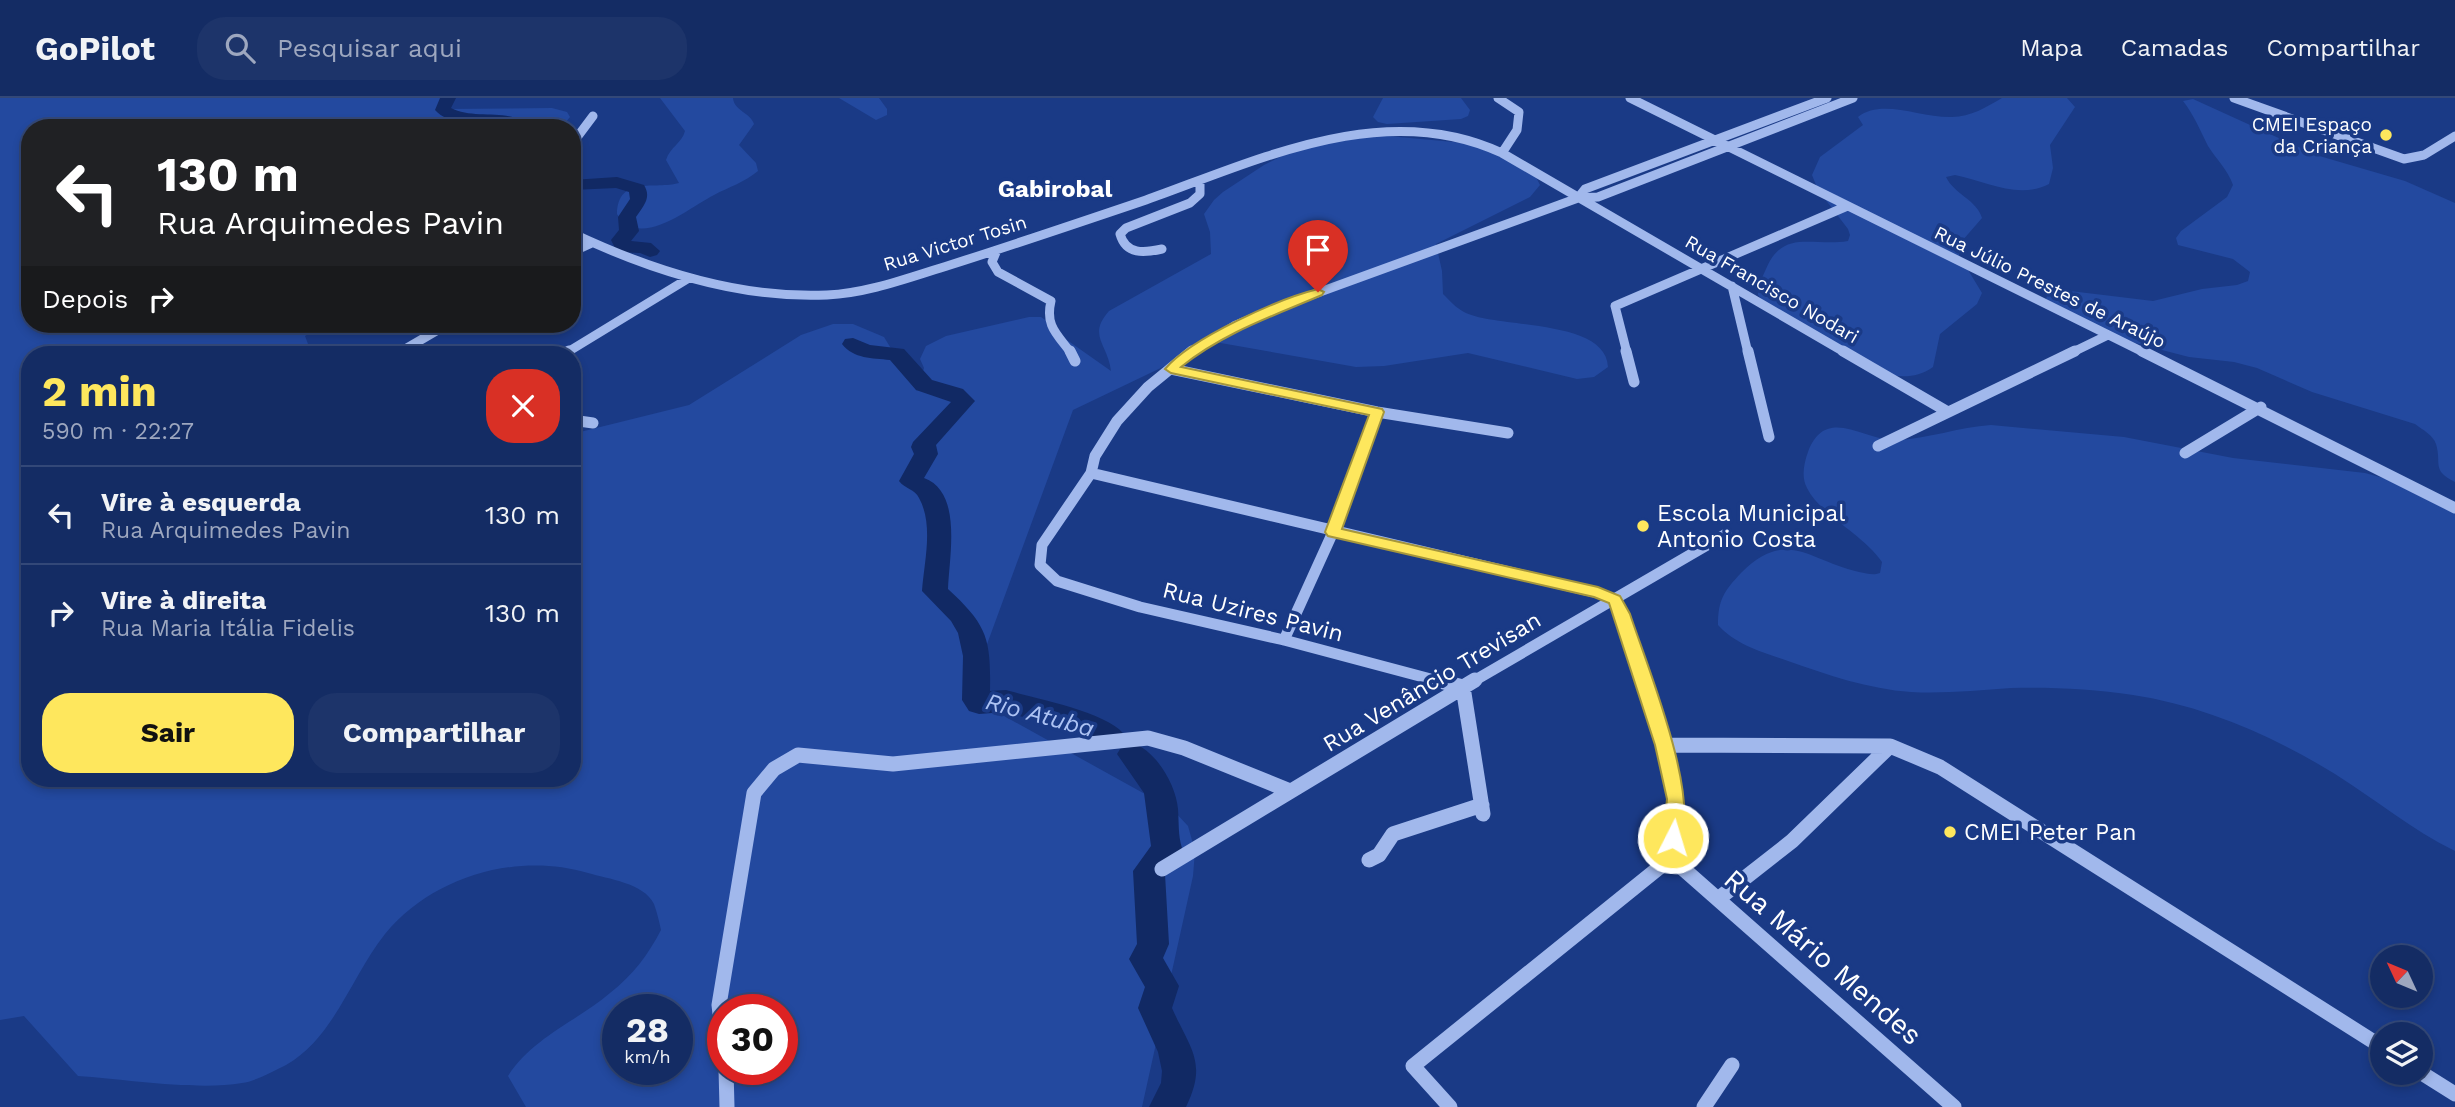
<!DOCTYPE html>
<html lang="pt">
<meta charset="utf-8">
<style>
body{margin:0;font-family:"Work Sans",sans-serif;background:#1d346a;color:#f1f3f6;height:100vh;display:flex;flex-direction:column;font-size:26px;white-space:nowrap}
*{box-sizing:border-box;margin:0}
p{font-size:23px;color:#9da7bf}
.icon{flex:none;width:38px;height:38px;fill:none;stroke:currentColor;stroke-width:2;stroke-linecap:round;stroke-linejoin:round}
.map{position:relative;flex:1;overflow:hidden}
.side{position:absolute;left:21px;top:248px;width:560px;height:441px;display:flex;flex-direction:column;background:#142c64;border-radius:28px;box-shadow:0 4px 10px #0003,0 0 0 2px #334878}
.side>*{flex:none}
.guide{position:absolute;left:21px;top:21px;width:560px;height:214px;border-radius:28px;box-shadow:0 4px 10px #0003,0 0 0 2px #334878;background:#202124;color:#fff;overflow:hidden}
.needle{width:46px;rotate:314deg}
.tools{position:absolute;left:2370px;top:847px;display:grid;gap:14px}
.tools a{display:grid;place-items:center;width:63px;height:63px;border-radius:50%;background:#142c64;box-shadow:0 4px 10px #0003,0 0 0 2px #334878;font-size:35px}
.speed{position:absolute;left:602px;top:896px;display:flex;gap:14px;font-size:35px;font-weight:700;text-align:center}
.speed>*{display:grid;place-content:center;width:91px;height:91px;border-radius:50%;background:#142c64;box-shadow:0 4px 10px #0003,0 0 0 2px #334878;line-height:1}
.speed small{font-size:18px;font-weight:400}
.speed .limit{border:10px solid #d22;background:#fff;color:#111}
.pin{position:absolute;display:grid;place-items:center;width:60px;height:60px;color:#fff;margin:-72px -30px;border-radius:50% 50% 50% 0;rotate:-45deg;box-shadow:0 0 7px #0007}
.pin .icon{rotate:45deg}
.me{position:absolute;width:77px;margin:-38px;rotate:5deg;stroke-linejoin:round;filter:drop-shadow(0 0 5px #0008)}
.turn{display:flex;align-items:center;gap:24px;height:147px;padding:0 21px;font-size:32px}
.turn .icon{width:91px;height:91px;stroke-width:2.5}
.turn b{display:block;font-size:49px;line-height:60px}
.then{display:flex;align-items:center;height:66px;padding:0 21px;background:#0003;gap:14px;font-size:26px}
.round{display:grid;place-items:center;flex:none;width:74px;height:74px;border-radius:28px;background:#1d346a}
.summary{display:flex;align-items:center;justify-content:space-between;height:119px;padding:0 21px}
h1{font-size:42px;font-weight:700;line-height:52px;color:#fee75d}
.cta{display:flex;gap:14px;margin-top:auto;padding:14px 21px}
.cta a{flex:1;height:80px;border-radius:28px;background:#fee75d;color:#111;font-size:28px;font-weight:700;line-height:80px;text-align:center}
.cta a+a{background:#1d346a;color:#f1f3f6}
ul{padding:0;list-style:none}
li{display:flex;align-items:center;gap:21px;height:98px;padding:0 21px;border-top:2px solid #334878}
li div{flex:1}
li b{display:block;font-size:26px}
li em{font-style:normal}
header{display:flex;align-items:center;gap:42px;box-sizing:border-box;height:98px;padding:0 35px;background:#142c64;border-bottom:2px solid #334878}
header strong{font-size:33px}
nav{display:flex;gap:38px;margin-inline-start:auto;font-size:24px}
.search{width:490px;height:63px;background:#1d346a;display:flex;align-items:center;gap:18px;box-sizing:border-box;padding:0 24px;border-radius:28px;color:#9da7bf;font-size:26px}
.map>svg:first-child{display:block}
.green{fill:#23499f;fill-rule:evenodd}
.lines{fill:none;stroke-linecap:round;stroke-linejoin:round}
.river{fill:#112964;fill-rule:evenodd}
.minor-far2{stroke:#a1b8ec;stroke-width:9}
.minor-far1{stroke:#a1b8ec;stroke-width:11}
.minor{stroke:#a1b8ec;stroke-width:15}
.route{fill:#fee75d;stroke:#a5963c;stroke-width:2}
.poi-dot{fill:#fee75d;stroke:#1a3a86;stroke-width:2.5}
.labels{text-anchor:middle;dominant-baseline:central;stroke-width:7;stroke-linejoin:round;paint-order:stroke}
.far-poi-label{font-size:19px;fill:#fff;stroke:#1a3a86;text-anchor:end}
.far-street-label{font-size:19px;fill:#fff;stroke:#1a3a86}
.poi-label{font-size:23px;fill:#fff;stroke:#1a3a86;text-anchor:start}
.street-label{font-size:23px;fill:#fff;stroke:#1a3a86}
.far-district-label{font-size:24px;font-weight:bold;fill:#fff;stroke:#1a3a86}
.water-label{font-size:24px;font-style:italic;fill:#adc3f4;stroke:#1a3a86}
.near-street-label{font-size:28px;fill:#fff;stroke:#1a3a86}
</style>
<header>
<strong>GoPilot</strong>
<div class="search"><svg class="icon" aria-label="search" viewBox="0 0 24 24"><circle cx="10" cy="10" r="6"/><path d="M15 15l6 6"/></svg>Pesquisar aqui</div>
<nav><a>Mapa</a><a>Camadas</a><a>Compartilhar</a></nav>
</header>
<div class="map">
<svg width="2455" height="1009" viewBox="0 0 2455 1009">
<rect width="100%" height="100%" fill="#1a3a86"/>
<!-- green -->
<path class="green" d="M0 0H443V11L552 10 567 14 570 19 561 30H30V226H325L305 238 308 246 301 257H30V681H572V336L689 307 801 237 833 226H853L884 239 917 293 924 270 920 261 926 248 946 238 1029 219H1041L1051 226 1057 235 1111 273C1108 246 1087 238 1109 213L1211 156 1210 134 1204 116 1214 102 1223 94 1264 67 1290 54 1318 45 1377 37 1487 47 1535 77 1540 87 1530 99 1436 146 1442 173 1443 196C1449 202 1456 210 1464 214 1496 231 1606 220 1608 269L1594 279 1577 281 1468 255 1384 268 1356 269 1215 244 1073 312 968 598 1172 711 1188 728 1195 753 1193 778 1142 1009H526L508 978C532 940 577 923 610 895 633 877 648 857 661 832 659 823 657 814 654 806 644 785 608 781 588 775 517 754 433 778 385 836 352 877 334 940 286 967 274 973 256 983 242 985 197 993 125 981 78 978L24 918 0 922ZM618 912H677V971H618ZM723 912H782V971H723Z
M660 0H733C734 13 750 14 754 26L739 47 756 65 758 73C745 84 729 89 714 97 690 109 639 153 617 116 618 77 655 92 679 85L666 62C670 49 682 45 685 33Z
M839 0H879L887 11V17L876 22Z
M1383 0H1461L1470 12 1468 18 1461 21 1387 26 1378 24 1373 19Z
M2002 0H2067L2075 9 2050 47 2053 70 2049 86C2018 102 1986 83 1955 77L1946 79C1954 96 1977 102 1982 120L1962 143 1959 157 1982 195 1977 206 1940 236 1933 269C1916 281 1901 279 1881 276L1764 204 1758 197C1758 187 1762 180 1766 171 1783 130 1813 149 1848 143L1850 137 1848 131 1818 92 1812 77 1820 59 1863 27 1858 19C1882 0 1920 20 1952 19 1971 19 1986 9 2002 0Z
M2193 1 2316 57 2405 83 2455 105V384C2431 372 2442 366 2436 346 2433 337 2423 332 2415 326L2312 294 2257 270 2234 264 2189 259 2135 245 2082 225 2046 201 2048 195 2062 192 2153 203 2202 191 2237 187 2248 183 2250 174 2233 161 2178 147 2176 140 2181 133 2227 99 2233 87C2228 72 2216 61 2208 48 2200 32 2194 17 2183 3Z
M1991 327 2124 339 2233 360 2365 375 2398 384 2455 407V753C2412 732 2375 701 2335 676 2273 638 2205 608 2133 597 2093 591 2052 589 2011 590 1978 592 1944 596 1911 594 1868 591 1828 577 1788 563 1762 554 1736 547 1718 527 1718 502 1724 493 1741 475 1787 429 1809 463 1859 474 1867 475 1872 478 1880 475L1882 464C1862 435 1821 418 1807 390 1801 379 1804 365 1808 354 1826 306 1865 344 1896 342 1928 341 1959 329 1991 327Z"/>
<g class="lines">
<!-- river -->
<path class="river" d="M440 0H456L451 10C475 23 512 8 532 30 508 30 451 31 435 12Z
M617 79 644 87C652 100 643 108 636 119L639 133 631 143 651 145 660 153 657 157 650 159 640 155 617 154 611 142 619 132 618 119 630 101 629 94 616 90 572 92V82Z
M853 240 870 247 904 251 932 282 963 291 975 303 936 347 938 356 924 380C963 394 949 459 948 491 987 527 991 540 990 593L1006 592C1034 600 1113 615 1126 639L1122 647 1112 650 1085 637 1006 614 979 616 969 613 962 602 963 558 958 535 951 523 922 493C924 464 934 427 919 400 915 391 905 391 899 383L914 356 911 349 913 344 951 304 916 292 890 262C872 260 854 261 842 246L845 241Z
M1132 645C1156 652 1176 687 1178 711 1179 725 1178 737 1182 750L1165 776 1169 846 1163 860 1179 888 1172 910C1190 951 1208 964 1186 1009H1149L1161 985 1162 973 1158 954 1138 910 1145 889 1129 861 1137 846 1133 773 1151 748 1144 695 1117 656 1122 648Z"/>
<!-- minor-far2 -->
<path class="minor-far2" d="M1498 0 1519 14 1517 32 1502 55
M1630 0 2145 255
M2234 0 2404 61 2424 57 2455 38
M572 46 593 18
M1578 100 1585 91 1827 0
M572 135C650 172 739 201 827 197 869 195 910 179 950 167 1016 146 1081 124 1146 102 1258 62 1385 0 1502 55L1846 255
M1162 151C1144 155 1126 157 1120 136L1126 130 1190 105 1200 96V84
M997 152 992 164 998 174 1051 203C1045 228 1057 236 1071 255
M572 154 592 145
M1732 188 1748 255
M407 250 448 226
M407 250 417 255
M566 255 689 180
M1190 255 1234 228 1276 210 1578 100 1598 99 1853 0
M1627 255 1615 208 1845 109
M2071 255 2108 237"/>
<!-- minor-far1 -->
<path class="minor-far1" d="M413 253 422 257
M1070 253 1075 263
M1192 253 1148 289 1117 323 1095 358 1091 375 1042 447 1040 467 1057 483 1140 509 1284 542 1442 584
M1626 253 1634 284
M1748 253 1769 339
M1843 253 1948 314
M2142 253 2455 410
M562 257 569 253
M1171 271 1377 314 1508 335
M572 322 593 325
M1878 348 2075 253
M2185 355 2261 309
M1091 375 1598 495 1615 502
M1615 502 1644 584
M1284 542 1333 434 1377 314
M1472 584 1726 436"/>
<!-- minor -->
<path class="minor" d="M1436 582 1463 589 1483 716
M1643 582 1664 647 1676 701 1671 760
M1664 647 1890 648 1940 669 2382 949
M1671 760 1954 1009
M1369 762 1379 757 1393 736 1482 707
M1162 771 1475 582
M1718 801 1792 743 1890 648
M723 942 719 907 754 695 774 671 798 657 893 666 1148 640 1184 650 1290 693
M726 971 727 1009
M2420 974 2455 996
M1450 1009 1413 968 1671 760
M1704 1009 1732 967"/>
</g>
<!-- route -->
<path class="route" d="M1318 191 1324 194 1322 197C1273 218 1223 235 1181 269L1382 311 1384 314 1342 431 1598 489 1620 498 1630 516C1646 565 1702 701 1679 746L1673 748 1666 746 1663 740 1667 701 1655 647 1609 505 1594 499 1328 438 1325 434 1369 317 1171 275 1165 271C1191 240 1278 201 1318 191Z"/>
<!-- markers -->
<g class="poi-dot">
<circle cx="2386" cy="37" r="7"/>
<circle cx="1643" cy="428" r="7"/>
<circle cx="1950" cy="734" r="7"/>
</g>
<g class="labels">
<!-- far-poi labels -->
<g class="far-poi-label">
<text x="2372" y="26">CMEI Espaço<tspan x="2372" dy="22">da Criança</tspan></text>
</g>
<!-- far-street labels -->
<g class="far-street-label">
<text transform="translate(955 145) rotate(-17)">Rua Victor Tosin</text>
<text transform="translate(2050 189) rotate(26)">Rua Júlio Prestes de Araújo</text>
<text transform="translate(1772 191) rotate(30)">Rua Francisco Nodari</text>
</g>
<!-- poi labels -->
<g class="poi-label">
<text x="1657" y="415">Escola Municipal<tspan x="1657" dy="26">Antonio Costa</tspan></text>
<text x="1964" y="734">CMEI Peter Pan</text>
</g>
<!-- street labels -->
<g class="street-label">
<text transform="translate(1253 514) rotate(14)">Rua Uzires Pavin</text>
<text transform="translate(1432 584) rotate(-31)">Rua Venâncio Trevisan</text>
</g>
<!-- far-district labels -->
<g class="far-district-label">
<text x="1055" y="91">Gabirobal</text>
</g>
<!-- water labels -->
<g class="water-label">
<text transform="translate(1040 617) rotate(15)">Rio Atuba</text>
</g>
<!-- near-street labels -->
<g class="near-street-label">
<text transform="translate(1823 859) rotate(41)">Rua Mário Mendes</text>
</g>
</g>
</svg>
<div class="tools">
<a><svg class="needle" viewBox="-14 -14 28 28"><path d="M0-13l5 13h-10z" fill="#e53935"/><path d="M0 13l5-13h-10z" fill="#9da7bf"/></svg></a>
<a><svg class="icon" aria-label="layers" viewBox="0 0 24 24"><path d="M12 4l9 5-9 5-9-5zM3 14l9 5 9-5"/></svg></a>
</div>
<div class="speed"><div>28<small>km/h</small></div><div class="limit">30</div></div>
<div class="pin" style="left:1318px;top:194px;background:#d93025"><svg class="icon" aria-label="arrive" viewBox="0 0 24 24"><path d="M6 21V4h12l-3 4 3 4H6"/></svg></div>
<svg class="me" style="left:1673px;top:740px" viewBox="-20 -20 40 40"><circle r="17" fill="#fee75d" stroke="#fff" stroke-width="3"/><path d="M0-11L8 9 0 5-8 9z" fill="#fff"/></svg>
<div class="guide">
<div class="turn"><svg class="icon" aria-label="left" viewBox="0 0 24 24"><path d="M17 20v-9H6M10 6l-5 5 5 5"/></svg><div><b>130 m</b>Rua Arquimedes Pavin</div></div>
<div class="then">Depois<svg class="icon" aria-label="right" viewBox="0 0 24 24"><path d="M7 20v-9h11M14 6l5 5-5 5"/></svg></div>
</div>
<section class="side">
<div class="summary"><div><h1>2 min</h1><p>590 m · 22:27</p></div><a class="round" style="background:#d93025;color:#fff"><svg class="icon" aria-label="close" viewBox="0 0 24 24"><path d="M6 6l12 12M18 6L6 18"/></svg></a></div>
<ul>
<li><svg class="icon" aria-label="left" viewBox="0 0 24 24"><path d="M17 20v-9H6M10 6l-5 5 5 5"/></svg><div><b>Vire à esquerda</b><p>Rua Arquimedes Pavin</p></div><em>130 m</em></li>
<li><svg class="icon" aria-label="right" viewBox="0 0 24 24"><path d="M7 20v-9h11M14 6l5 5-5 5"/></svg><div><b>Vire à direita</b><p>Rua Maria Itália Fidelis</p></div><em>130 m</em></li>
</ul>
<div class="cta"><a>Sair</a><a>Compartilhar</a></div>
</section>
</div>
